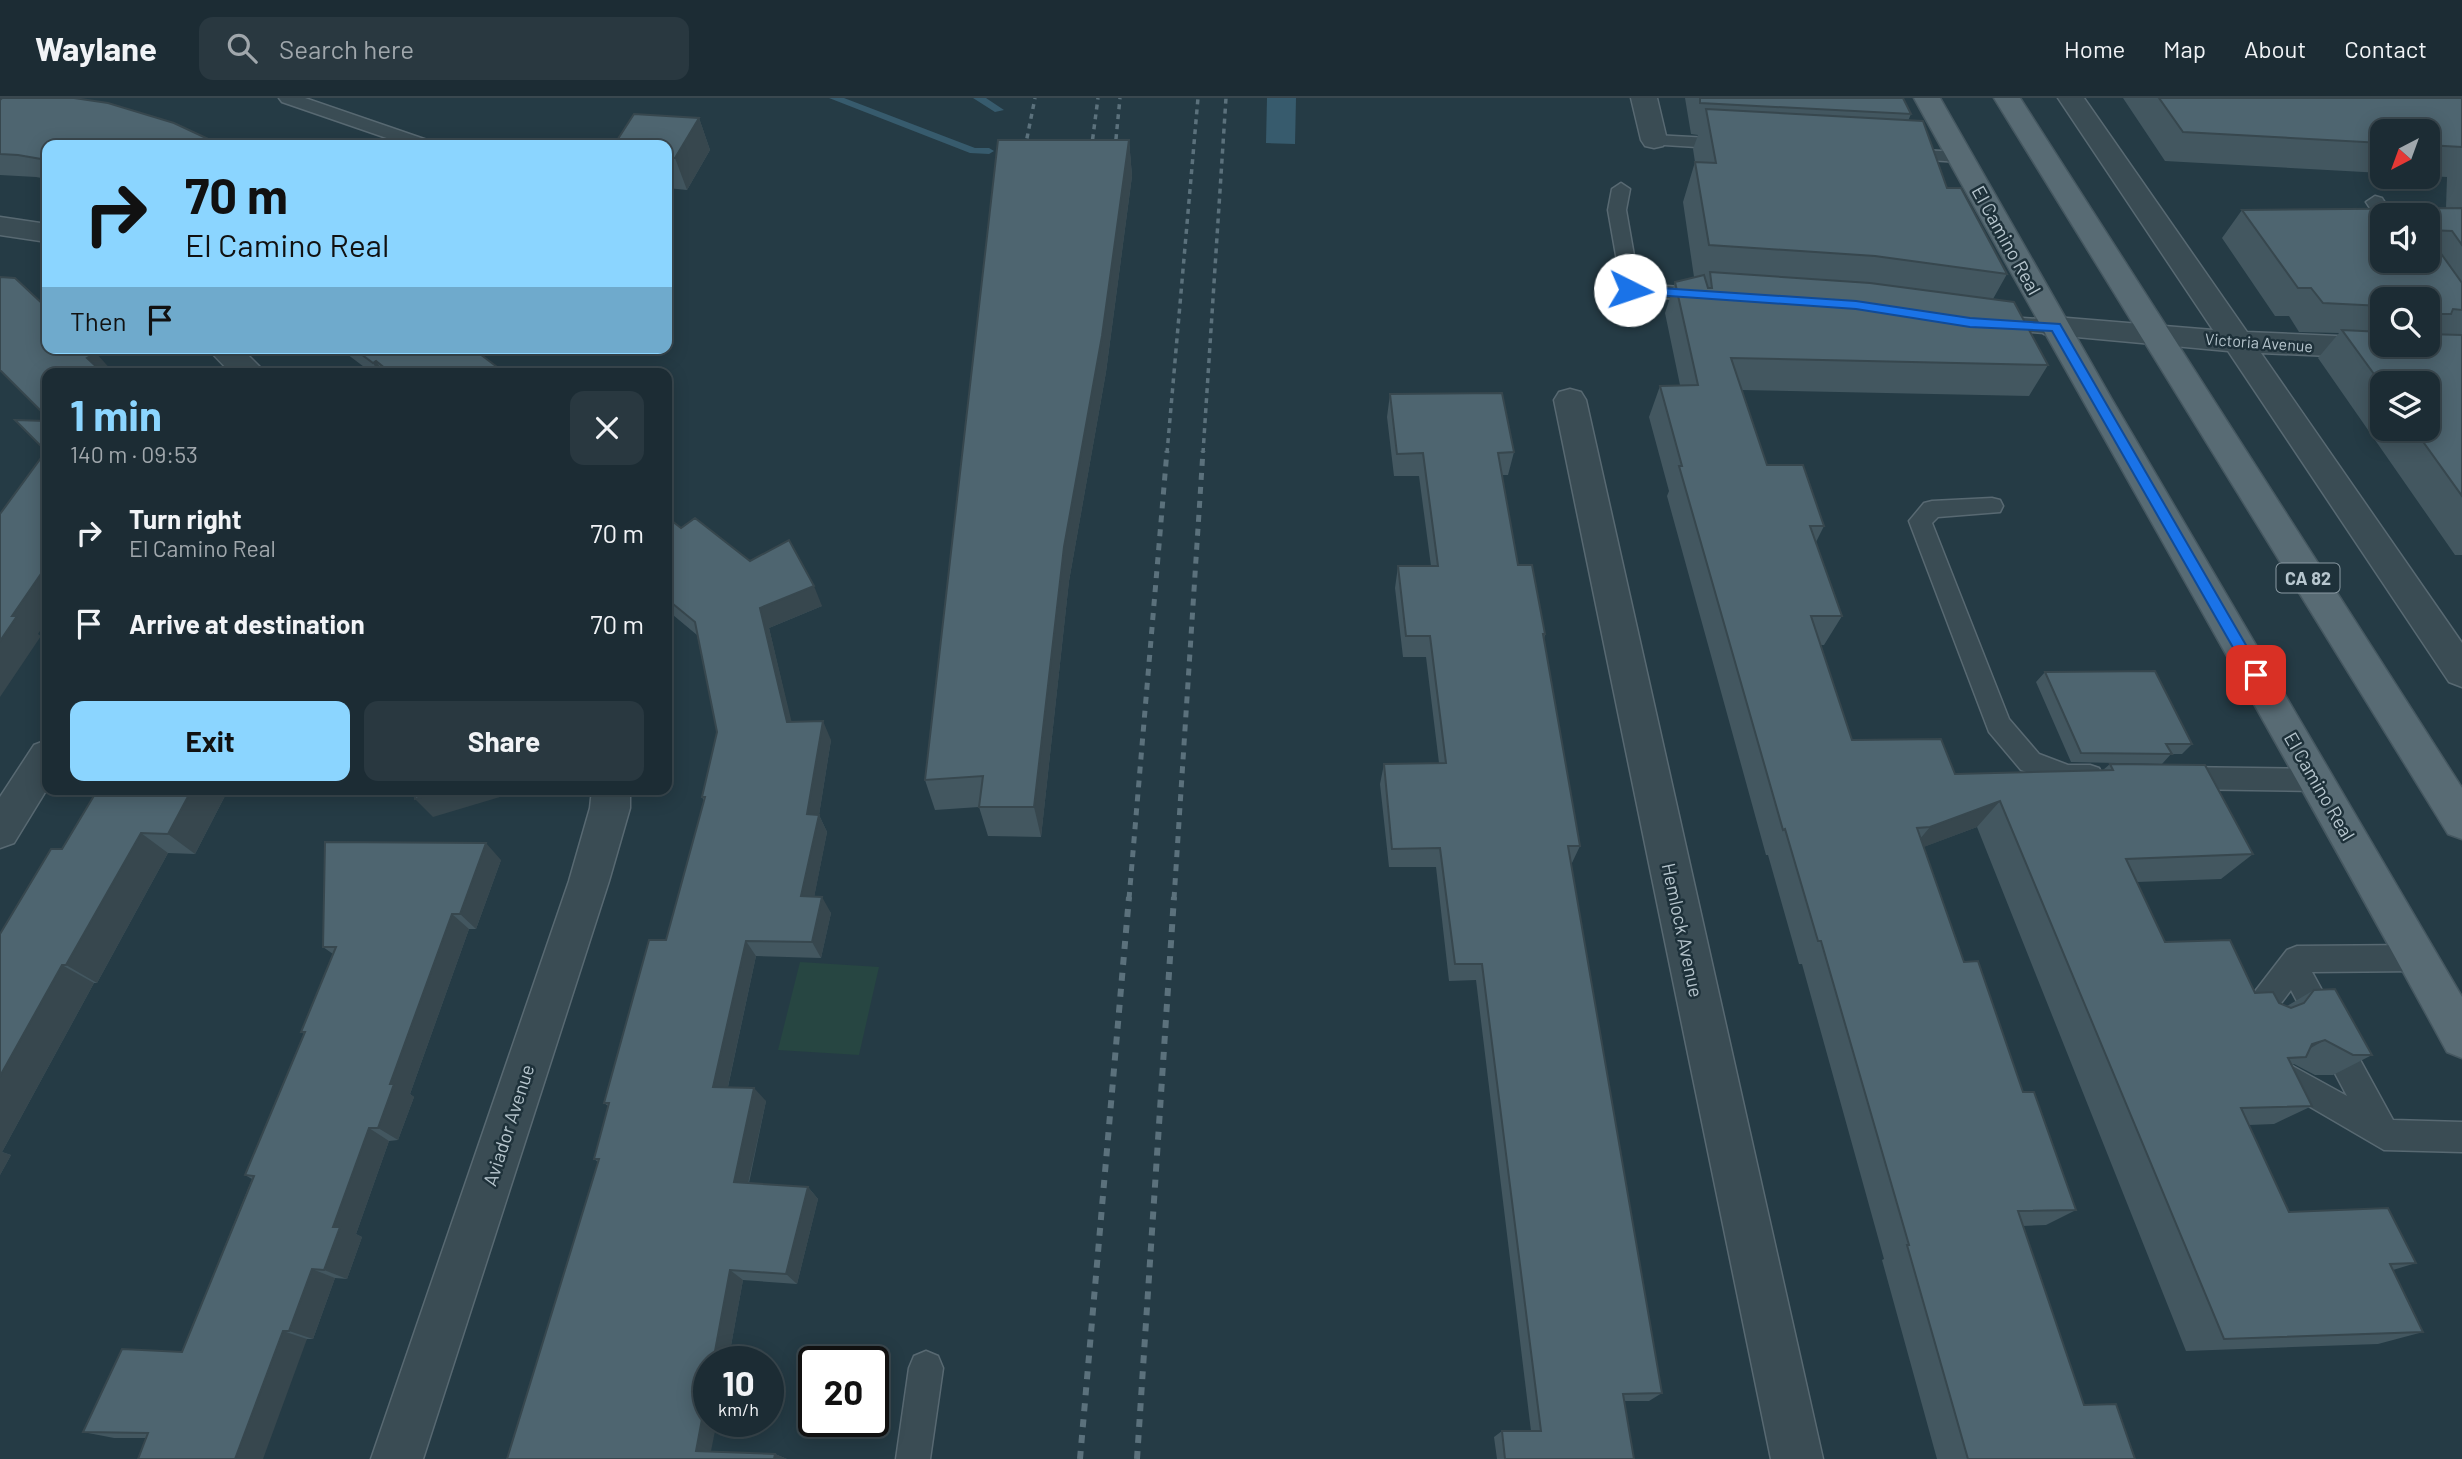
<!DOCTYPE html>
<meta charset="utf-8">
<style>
body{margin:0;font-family:Barlow,sans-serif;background:#293840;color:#f1f3f6;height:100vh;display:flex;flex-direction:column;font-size:26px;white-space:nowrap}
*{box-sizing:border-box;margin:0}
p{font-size:23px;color:#a0a7ac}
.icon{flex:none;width:38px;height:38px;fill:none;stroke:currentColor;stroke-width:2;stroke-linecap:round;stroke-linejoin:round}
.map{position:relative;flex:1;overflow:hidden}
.drawer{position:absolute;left:42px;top:270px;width:630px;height:427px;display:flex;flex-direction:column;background:#1c2c34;border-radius:14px;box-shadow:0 4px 18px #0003,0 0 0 2px #3a484f}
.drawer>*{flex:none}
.banner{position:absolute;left:42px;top:42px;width:630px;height:214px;border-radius:14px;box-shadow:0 4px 18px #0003,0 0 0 2px #3a484f;background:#8bd5ff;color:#111;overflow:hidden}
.needle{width:46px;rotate:221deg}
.tools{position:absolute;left:2370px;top:21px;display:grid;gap:14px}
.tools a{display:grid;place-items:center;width:70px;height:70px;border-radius:14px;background:#1c2c34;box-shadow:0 4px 18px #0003,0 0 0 2px #3a484f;font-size:35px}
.speed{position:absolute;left:693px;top:1248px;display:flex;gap:14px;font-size:35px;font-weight:700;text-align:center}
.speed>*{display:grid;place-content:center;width:91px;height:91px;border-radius:50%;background:#1c2c34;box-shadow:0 4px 18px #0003,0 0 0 2px #3a484f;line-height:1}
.speed small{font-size:18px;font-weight:400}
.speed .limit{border:4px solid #111;border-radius:10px;background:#fff;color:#111}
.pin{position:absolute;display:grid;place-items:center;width:60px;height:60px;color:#fff;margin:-30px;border-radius:14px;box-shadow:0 4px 10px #0006}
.me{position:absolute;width:77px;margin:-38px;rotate:94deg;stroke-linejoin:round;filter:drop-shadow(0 0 5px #0008)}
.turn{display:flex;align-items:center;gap:24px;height:147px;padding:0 28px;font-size:32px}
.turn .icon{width:91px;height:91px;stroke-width:2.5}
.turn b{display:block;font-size:49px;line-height:60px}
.then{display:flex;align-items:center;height:66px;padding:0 28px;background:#0003;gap:14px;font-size:26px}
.round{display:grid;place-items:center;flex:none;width:74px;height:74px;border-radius:14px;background:#293840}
.headline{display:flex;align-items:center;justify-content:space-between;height:119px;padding:0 28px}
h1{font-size:42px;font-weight:700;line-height:52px;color:#8bd5ff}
.action{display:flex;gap:14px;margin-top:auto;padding:14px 28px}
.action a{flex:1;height:80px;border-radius:14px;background:#8bd5ff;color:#111;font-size:28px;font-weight:700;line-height:80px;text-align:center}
.action a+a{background:#293840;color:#f1f3f6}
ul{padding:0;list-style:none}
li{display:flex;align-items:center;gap:21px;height:91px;padding:0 28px}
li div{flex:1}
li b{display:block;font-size:26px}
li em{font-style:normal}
header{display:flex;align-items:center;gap:42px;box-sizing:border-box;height:98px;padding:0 35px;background:#1c2c34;border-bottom:2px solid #3a484f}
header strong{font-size:33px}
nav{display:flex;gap:38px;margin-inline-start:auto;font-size:24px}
.search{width:490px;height:63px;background:#293840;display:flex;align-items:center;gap:18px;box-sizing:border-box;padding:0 24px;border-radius:14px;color:#a0a7ac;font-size:26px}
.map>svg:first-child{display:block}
.green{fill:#274642}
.water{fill:#375b6d}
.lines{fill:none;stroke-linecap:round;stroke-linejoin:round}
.stream{fill:#375b6d;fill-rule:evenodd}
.service-casing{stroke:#586972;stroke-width:3}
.minor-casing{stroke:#586972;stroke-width:3}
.primary-casing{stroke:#465861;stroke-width:3}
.service{fill:#3a4c54;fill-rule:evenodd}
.minor{fill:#3a4c54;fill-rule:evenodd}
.primary{fill:#586b74;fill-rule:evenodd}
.rail-far2{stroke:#5b717c;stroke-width:3.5;stroke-dasharray:5 5;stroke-linecap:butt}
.rail-far1{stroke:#5b717c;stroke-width:5;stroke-dasharray:7 7;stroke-linecap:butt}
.rail{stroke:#5b717c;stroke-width:6;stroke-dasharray:8 8;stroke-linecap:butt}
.wall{fill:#435760;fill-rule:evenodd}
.shaded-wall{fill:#37474e}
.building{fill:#4e6570;stroke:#37474e;stroke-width:2}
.route{fill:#1a73e8;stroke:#114b97;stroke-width:2}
.labels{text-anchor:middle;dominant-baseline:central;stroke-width:5;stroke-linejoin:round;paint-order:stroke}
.far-street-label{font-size:16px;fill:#b7c6ce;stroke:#1e313a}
.shield{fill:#1e313a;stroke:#8999a2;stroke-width:2}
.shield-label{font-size:18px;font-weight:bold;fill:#b7c6ce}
.street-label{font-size:19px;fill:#b7c6ce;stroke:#1e313a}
</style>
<header>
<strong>Waylane</strong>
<div class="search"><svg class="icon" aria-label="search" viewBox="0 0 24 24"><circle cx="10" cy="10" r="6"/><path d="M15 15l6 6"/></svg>Search here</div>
<nav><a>Home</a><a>Map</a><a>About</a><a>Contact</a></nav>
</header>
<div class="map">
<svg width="2462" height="1361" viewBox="0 0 2462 1361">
<rect width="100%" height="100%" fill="#253b45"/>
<!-- green -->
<path class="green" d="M800 864 879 869 859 957 778 952Z"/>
<!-- water -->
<path class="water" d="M1267 0H1296L1295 46 1266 45Z"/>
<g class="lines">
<!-- stream -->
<path class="stream" d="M829 0H844L975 50H989L994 53 989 56 970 55Z
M973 0H986L1004 12 995 14Z"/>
<defs>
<path id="service" d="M279 0H305L430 43 433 47H407L282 4Z
M1654 37 1729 41 1738 46 1729 51 1648 46 1645 42Z
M1901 51 1961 54 1970 59 1961 64 1895 60 1892 56Z
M1621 85 1630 91 1626 112 1639 186 1708 191 1715 192 1718 197 1715 202 1708 203 1623 197 1608 112 1612 91Z
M2375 98 2382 100 2393 117H2382V122L2377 121 2366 104Z
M1993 218 2055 222 2062 224 2065 229 2062 234 2055 236 1986 230 1983 225 1986 220Z
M1992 400 2000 402 2003 408 2000 414 1938 419 1932 425 2009 621 2039 656 2068 667H2090L2099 670 2103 678 2099 686 2090 689H2068L2021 672 1989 634 1909 423 1924 405 1932 403Z
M2178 669 2317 671 2326 674 2330 682 2326 690 2317 693 2178 691 2169 688 2165 680 2169 672Z
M2418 847 2428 851 2432 860 2428 869 2418 873 2312 874 2393 1022 2462 1024V1054L2384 1052 2276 989 2272 979 2276 969 2287 965 2347 998 2291 892 2266 925 2256 929 2246 925 2241 915 2246 905 2287 852 2297 848Z
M926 1253 938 1258 943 1270 930 1361H896L909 1270 914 1258Z"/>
<path id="minor" d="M1631 0H1657L1667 42 1663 48 1654 50 1645 48 1641 42Z
M2058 0H2084L2247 234 2382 240V247H2427V242L2462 244V264L2261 255 2462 545V589L2449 584 2228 253 2044 236 2040 229 2044 222 2055 219 2213 232Z
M0 119 47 126V144L0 137Z
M207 250H241L266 275H231Z
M1570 291 1581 294 1586 302 1823 1361H1771L1554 302 1559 294Z
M47 642V691L14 745 0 750V699L34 647Z
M592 691H630V710L609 783 423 1361H371L569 783 590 710Z"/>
<path id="primary" d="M1914 0H1940L2111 300 2462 899V960L2447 954C2273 634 2090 319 1914 0Z
M1994 0H2020L2462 690V741L2448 736Z"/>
</defs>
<!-- service casing -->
<use href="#service" class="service-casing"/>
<!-- minor casing -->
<use href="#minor" class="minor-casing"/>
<!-- primary casing -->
<use href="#primary" class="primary-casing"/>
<!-- service -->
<use href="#service" class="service"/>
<!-- minor -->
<use href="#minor" class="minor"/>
<!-- primary -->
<use href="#primary" class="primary"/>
<!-- rail-far2 -->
<path class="rail-far2" d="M1023 60 1035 0
M1090 61 1098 0
M1114 61 1120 0
M1167 355 1198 0
M1203 355 1226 0"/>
<!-- rail-far1 -->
<path class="rail-far1" d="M1129 801 1167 353
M1174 801 1203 353"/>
<!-- rail -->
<path class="rail" d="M1080 1361 1129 799
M1137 1361 1174 799"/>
</g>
<!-- wall -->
<path class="wall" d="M1685 0H1903L1911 16 1908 23 1947 90 2007 176 1993 201 2048 267 2029 298 1742 292 1767 367 1824 428 1816 444 1842 518 1824 547H1820L1852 642 1955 676 2103 672 2110 666 2253 756 2221 781 2137 784 2165 844 2255 895 2287 908 2314 892 2372 957 2333 977H2315L2294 966 2291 968 2312 1008 2274 1026 2249 1027 2289 1114 2416 1165 2393 1172 2423 1234 2378 1246 2186 1253 1977 729 1923 749 1964 864 2076 1112 2046 1127 2023 1128 2084 1307 2135 1361H1937L1882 1162 1884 1161 1802 866H1799L1768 757H1766L1667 398 1669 393 1649 319 1660 288 1680 287 1665 215 1675 184 1694 179 1683 104 1695 64 1693 51 1698 37 1691 36Z
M2123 0H2462V457H2455L2318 260 2339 235 2299 234 2289 218H2275L2222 140 2242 112 2446 110 2447 79 2427 78V33H2382V75L2165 63ZM2382 201H2427V247H2382ZM2382 285 2427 331H2382Z
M0 2 47 47V81L36 79 0 77Z
M699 20 710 52 687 92 667 90V47Z
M1129 42 1132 78 1106 274 1069 483 1041 739 988 738 979 709 935 712 925 682Z
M341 250H472L505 275H372L343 253Z
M1390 296 1514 354 1508 377H1502L1518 467 1545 536 1544 541 1580 748 1571 767 1662 1295 1649 1303H1624L1634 1361H1497L1494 1339 1502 1333H1531L1476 882 1449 883 1436 769H1389L1380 686 1384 666 1439 665 1426 559H1403L1395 490 1398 468H1431L1419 378H1394L1387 319Z
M667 419 681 430 750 463 822 508 769 530 791 624 831 642 819 717 827 734 814 799 831 815 821 860 756 858 728 989 766 1003 749 1085 808 1089 818 1101 797 1186 743 1182 728 1264H709L711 1354 775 1356 787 1361H507L598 1064 594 1061 608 1008 604 1005 666 842 704 703 702 699 717 634 697 537 667 512Z
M2045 574 2192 646 2182 656H2171L2162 666 2071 664 2036 584Z
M226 696 195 756 168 755 97 885H94L2 1054 11 1057 0 1077V836L62 751Z
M501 762 476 831H469L410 996 414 999 398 1042 389 1043 356 1136 362 1139 347 1181 335 1180 313 1241H307L146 1340H114L83 1334 182 1254 252 1081 245 1077 304 936 301 934 333 856 323 849Z"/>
<!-- shaded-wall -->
<path class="shaded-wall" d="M699 20 710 52 687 92 675 60Z
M1129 42 1132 78 1106 274 1069 483 1041 739 1034 709 1064 449Z
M96 255 114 275H99L87 260Z
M376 263 384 275H379L373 265Z
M47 467V522L38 536 41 538 0 599V543L12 518Z
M814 488 822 508 769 530 796 642 787 624 760 510Z
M823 623 831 642 819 717 827 734 811 815 801 798 807 716Z
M192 691H220L226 696 195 756 168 736Z
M447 691H523V692L433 719 415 701Z
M2000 703 1977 729 1908 755 1930 729Z
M141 735 168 755 97 885 66 867Z
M486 745 501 762 476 831 460 816Z
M822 799 831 815 821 860 812 844Z
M452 816 469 831 410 996 414 999 398 1042 378 1030 390 986Z
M746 843 756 858 725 1002 713 989Z
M62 867 94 885 2 1054 11 1057 0 1077V978Z
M2325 942 2293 960H2288L2312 946Z
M754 990 766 1003 746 1095 734 1084Z
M369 1030 389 1043 356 1136 362 1139 347 1181 324 1172 333 1129Z
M808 1089 818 1101 797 1186 786 1176Z
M312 1171 335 1180 313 1241 289 1233Z
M730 1172 743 1182 728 1264H713Z
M283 1233 307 1241 263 1361H235Z
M709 1284V1323H717L710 1358 696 1353Z
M775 1356 787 1361H774Z"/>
<!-- building -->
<path class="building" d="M2 0H74L108 5 174 25 221 47H47V62L18 57 0 56V2Z
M1700 0H1903L1911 16 1700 5Z
M2159 0H2462V49L2427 47V33H2382V45L2183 34Z
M1706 11 1923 23 1947 90H1961L2007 176 1875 158 1709 147 1695 64 1716 65Z
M634 16 699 20 675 60H667V47H614Z
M998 42H1129L1102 238 1064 449 1034 709H979L983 678 925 682Z
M2462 110V147L2452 133 2428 132 2427 135V117H2382V163H2427V136L2462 185V212L2453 211 2451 216H2427V201H2382V208L2323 205 2311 190H2298L2242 112Z
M1710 174 1870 185 2014 204 2048 267 1731 260 1767 367H1803L1824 428H1810L1842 518H1811L1852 642 1941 641 1955 676 2113 672 2110 666 2205 667 2253 756 2126 761 2165 844 2230 842 2255 895 2273 894 2279 905 2291 910 2304 905 2314 892 2335 891 2372 957H2353L2325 942 2312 946 2306 959 2288 960 2312 1008 2241 1010 2289 1114 2388 1110 2416 1165 2390 1166 2423 1234 2224 1241 2000 703 1930 729 1917 730 1964 864 1978 863 2023 994H2034L2076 1112 2018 1113 2084 1307 2116 1306 2135 1361H1968L1907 1147H1909L1821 843H1818L1785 731 1783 732 1679 368H1682L1660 288 1698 287 1675 184 1704 177 1708 190H1712Z
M0 179 15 180 47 210V250H91L96 255 87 260 103 275H47V319L0 272Z
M2342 232 2382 234V247H2427V236L2462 237V398L2414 331H2427V285H2382V287Z
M353 250H472L505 275H391L376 263 373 265Z
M1502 295 1514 354 1498 355 1518 467H1532L1545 536H1543L1580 748H1568L1662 1295 1623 1296 1634 1361H1505L1502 1333H1541L1482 866H1455L1440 750 1392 751 1384 666 1446 665 1430 538H1406L1398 468H1438L1423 355 1397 356 1390 296Z
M15 322 47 323V467L12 518H17L0 543V416L46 353Z
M667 419 681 430 695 420 750 463 789 442 814 488 760 510 787 624 823 623 807 716 819 717 801 798 822 799 812 844 746 843 713 989 754 990 734 1084 808 1089 786 1176 730 1172 713 1264H709V1284L696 1353 775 1356 774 1361H507L599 1061H594L609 1005H604L649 842H666L705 699H702L717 634 695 524 667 501Z
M2155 573 2192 646H2166L2172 656 2081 655 2045 574Z
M98 691H192L168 736 141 735 66 867H62L0 978V836L51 751H62Z
M414 691H447L415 701Z
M325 744 486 745 460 816H452L390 986H394L378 1030H369L333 1129H340L324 1172 312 1171 289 1233H283L235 1361H138L148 1335 83 1334 122 1251 182 1254 254 1078 245 1077 305 934H301L336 849H323Z"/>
<!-- route -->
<path class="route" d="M1630 188 1856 203 1970 220 2060 226 2261 573 2263 577 2261 581H2251L2052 233 1970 229 1856 211 1626 195 1624 192Z"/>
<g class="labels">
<!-- far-street labels -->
<g class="far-street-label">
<text transform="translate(2259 244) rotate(4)">Victoria Avenue</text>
</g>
<!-- shield labels -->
<rect class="shield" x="2276.5" y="465.5" width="63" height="29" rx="5"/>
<g class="shield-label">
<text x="2308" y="480">CA 82</text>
</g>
<!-- street labels -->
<g class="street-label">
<text transform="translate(2007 142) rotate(61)">El Camino Real</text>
<text transform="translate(2320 688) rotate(60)">El Camino Real</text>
<text transform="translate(1683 832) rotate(78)">Hemlock Avenue</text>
<text transform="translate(508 1027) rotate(-72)">Aviador Avenue</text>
</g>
</g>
</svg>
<div class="tools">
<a><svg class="needle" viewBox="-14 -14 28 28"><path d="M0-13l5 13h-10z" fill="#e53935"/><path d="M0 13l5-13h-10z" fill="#a0a7ac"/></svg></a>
<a><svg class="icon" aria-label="sound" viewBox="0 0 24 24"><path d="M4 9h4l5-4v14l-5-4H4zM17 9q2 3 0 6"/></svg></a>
<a><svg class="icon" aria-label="search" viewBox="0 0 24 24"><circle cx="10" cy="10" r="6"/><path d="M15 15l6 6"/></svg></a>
<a><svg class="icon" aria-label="layers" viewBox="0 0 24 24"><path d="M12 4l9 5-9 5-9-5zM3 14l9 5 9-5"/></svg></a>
</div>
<div class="speed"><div>10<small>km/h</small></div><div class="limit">20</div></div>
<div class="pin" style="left:2256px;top:577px;background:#d93025"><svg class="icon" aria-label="arrive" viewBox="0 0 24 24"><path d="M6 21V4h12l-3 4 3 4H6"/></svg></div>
<svg class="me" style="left:1630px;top:192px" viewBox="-20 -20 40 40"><circle r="19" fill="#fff"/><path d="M0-13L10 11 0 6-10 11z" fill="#1a73e8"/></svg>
<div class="banner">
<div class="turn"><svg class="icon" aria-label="right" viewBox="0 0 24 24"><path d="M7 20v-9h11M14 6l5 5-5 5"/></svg><div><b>70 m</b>El Camino Real</div></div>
<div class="then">Then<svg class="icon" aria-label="arrive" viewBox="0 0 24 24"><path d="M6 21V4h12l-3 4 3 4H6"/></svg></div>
</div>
<section class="drawer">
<div class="headline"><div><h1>1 min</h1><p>140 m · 09:53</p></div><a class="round"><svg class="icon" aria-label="close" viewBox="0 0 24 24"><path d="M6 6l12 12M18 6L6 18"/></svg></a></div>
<ul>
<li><svg class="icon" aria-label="right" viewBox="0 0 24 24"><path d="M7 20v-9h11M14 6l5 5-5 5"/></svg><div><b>Turn right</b><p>El Camino Real</p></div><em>70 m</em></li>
<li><svg class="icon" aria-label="arrive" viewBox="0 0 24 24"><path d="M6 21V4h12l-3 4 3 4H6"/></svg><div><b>Arrive at destination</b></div><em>70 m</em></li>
</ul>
<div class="action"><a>Exit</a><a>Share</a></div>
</section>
</div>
